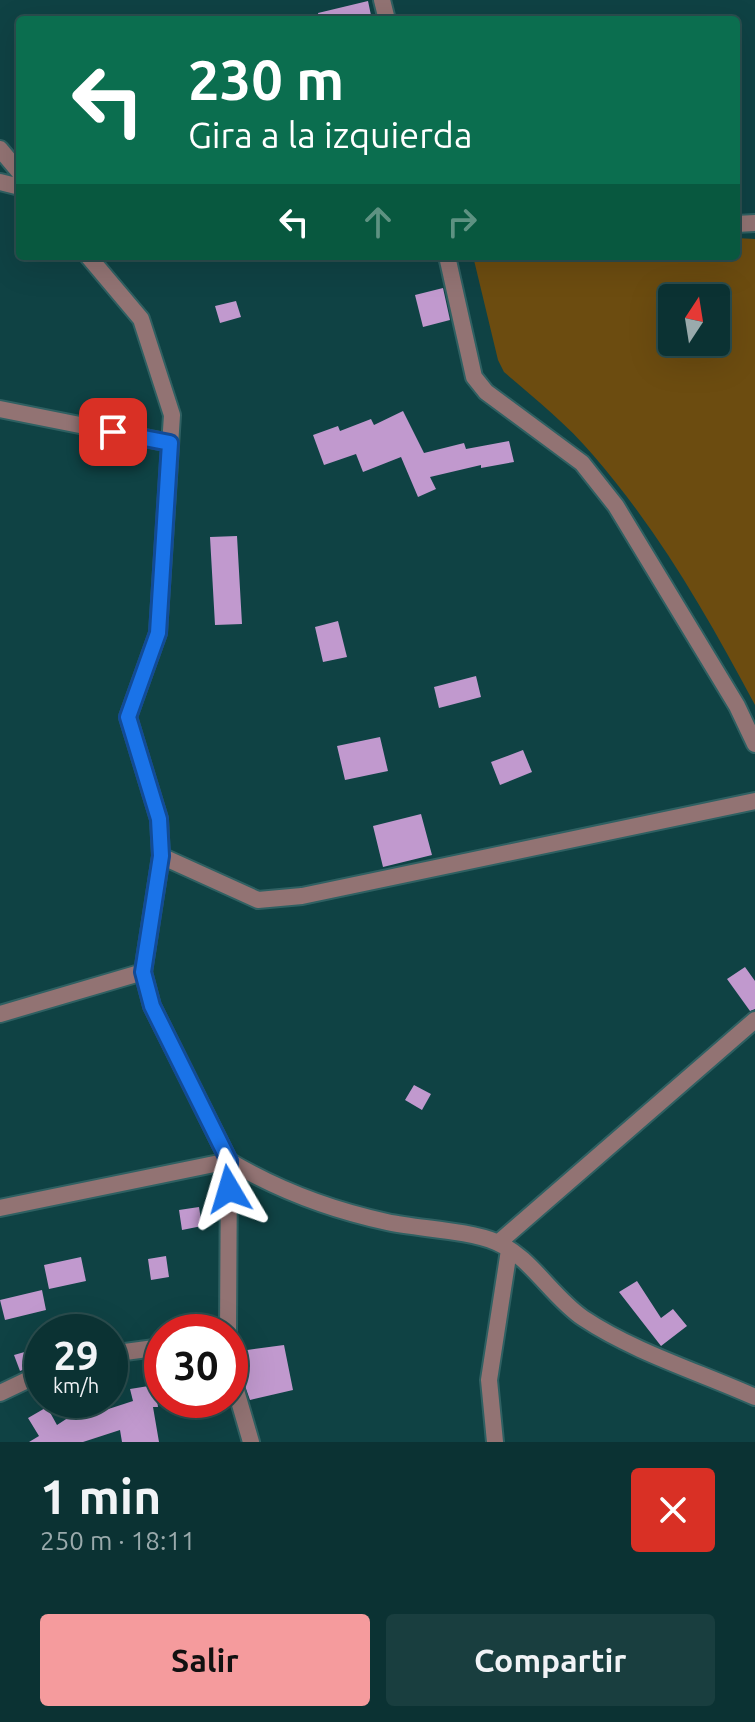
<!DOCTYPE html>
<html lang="es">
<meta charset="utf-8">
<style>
body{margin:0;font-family:Ubuntu,sans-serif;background:#193e3f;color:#f1f3f6;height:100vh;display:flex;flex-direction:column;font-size:30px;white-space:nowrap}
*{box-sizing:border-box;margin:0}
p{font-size:26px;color:#9aaaac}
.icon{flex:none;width:44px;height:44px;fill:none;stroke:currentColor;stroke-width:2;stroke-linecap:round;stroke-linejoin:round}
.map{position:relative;height:1442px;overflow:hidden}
.details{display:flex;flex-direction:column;background:#0b3233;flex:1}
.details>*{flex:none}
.guide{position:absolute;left:16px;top:16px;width:724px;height:244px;border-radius:8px;box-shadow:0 8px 32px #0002,0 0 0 2px #2b4d4e;background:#0b6e4f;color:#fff;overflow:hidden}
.needle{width:52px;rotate:12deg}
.fabs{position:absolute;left:658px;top:284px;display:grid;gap:16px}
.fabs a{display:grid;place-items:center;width:72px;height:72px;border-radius:8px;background:#0b3233;box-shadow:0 8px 32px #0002,0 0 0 2px #2b4d4e;font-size:40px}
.speed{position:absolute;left:24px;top:1314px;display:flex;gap:16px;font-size:40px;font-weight:700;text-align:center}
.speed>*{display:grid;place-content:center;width:104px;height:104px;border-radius:50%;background:#0b3233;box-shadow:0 8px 32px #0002,0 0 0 2px #2b4d4e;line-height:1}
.speed small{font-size:20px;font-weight:400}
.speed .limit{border:12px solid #d22;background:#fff;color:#111}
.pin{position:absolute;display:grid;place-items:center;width:68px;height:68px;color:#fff;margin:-34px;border-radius:16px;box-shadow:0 4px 12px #0006}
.me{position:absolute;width:88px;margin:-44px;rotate:353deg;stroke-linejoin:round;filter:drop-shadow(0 0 6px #0008)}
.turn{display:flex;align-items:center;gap:28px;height:168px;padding:0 40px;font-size:36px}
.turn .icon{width:104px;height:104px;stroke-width:2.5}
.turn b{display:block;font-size:56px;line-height:68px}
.lanes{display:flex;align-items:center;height:76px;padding:0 40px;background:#0003;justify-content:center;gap:40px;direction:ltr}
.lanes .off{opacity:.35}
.round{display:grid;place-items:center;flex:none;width:84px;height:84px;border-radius:8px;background:#193e3f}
.head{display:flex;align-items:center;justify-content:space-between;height:136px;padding:0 40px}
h1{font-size:48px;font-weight:700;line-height:60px}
.action{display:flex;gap:16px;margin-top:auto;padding:16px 40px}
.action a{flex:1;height:92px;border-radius:8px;background:#f59b9d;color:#111;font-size:32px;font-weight:700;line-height:92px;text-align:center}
.action a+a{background:#193e3f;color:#f1f3f6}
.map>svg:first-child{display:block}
.green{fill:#6c4c10;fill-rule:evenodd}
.building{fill:#c199ce}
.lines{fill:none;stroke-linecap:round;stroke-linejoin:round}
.street-casing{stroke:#2f6062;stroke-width:20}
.street{stroke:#927373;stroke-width:16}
.route-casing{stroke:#114b97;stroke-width:20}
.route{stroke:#1a73e8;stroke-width:14}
</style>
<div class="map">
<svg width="755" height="1442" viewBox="0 0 755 1442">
<rect width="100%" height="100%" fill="#0f4244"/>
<!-- green -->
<path class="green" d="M736 238 755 239V705C708 617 659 531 593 455 567 424 534 398 504 372L498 360 473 256H736ZM672 298H716V342H672Z"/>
<!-- building -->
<path class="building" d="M368 1 372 20H319L318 13Z
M443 288 450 320 423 327 415 295Z
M236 301 241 317 220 323 215 306Z
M403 411 424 453 464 443 466 449 509 441 514 462 481 468V465L430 477 436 489 418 497 401 457 363 472 356 454 324 465 313 435 338 426 340 431 371 419 374 425Z
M237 536 242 624 215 625 210 537Z
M338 621 347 657 323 662 315 627Z
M476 676 481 697 439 708 434 687Z
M380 737 388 771 345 780 337 746Z
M523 750 532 772 500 785 491 762Z
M421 814 432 855 383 867 373 826Z
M745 967 755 981V1009L750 1011 727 979Z
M414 1085 431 1094 422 1110 405 1100Z
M199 1207 202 1226 182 1230 179 1210Z
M166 1256 169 1277 151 1280 148 1259Z
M81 1257 86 1281 49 1289 44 1265Z
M637 1281 661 1318 673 1309 687 1326 661 1346 619 1292Z
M42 1290 46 1310 5 1320 0 1300Z
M284 1345 293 1390 250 1400 233 1352Z
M42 1347V1362L20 1371 14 1355Z
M155 1385 158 1407H153L159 1442H122L120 1430 83 1442H29L39 1436 28 1418 47 1407 57 1425 80 1410 84 1417 133 1401 130 1389Z"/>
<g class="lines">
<defs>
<path id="street" d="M382 0 387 20
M0 149 20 173
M0 182 20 187
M736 224 755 223
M88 256 141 319 172 415 158 633 128 717 159 819 161 856 143 972 152 1006 229 1161 228 1332
M447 256 474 377 486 392 582 463 616 506 737 706 755 744
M0 409 170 443
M161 856 258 900 302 896 755 801
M0 1014 143 972
M0 1208 229 1161C278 1190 331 1210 387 1222 419 1229 467 1230 496 1242 530 1256 552 1297 583 1318 634 1352 699 1372 755 1397
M498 1243 755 1020
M110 1354 162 1347
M230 1370 251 1442
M0 1393 42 1373
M495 1442 489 1380 509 1250"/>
</defs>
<!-- street casing -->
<use href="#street" class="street-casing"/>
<!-- street -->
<use href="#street" class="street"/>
</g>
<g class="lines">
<defs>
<path id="route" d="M113 432 170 443 158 633 128 717 159 819 161 856 143 972 152 1006 229 1161V1189"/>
</defs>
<!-- route casing -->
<use href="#route" class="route-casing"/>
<!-- route -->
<use href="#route" class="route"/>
</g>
</svg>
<div class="fabs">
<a><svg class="needle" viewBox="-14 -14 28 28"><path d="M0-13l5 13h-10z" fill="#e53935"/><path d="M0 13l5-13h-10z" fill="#9aaaac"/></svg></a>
</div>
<div class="speed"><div>29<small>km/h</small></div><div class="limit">30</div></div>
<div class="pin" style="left:113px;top:432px;background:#d93025"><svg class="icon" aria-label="arrive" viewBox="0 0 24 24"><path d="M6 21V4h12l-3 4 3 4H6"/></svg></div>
<svg class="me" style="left:229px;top:1189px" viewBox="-20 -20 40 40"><path d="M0-17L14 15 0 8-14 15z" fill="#1a73e8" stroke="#fff" stroke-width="4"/></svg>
<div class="guide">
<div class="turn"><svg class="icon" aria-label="left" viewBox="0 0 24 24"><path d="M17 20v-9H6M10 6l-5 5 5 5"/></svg><div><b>230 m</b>Gira a la izquierda</div></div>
<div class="lanes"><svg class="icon" aria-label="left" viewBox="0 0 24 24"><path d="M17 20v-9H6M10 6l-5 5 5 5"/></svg><svg class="icon off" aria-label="ahead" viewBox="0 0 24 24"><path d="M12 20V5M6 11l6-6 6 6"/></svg><svg class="icon off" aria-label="right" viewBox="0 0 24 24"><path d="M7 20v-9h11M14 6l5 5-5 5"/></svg></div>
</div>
</div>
<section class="details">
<div class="head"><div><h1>1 min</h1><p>250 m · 18:11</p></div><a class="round" style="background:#d93025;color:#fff"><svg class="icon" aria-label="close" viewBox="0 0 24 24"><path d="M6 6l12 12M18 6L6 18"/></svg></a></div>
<div class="action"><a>Salir</a><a>Compartir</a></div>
</section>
